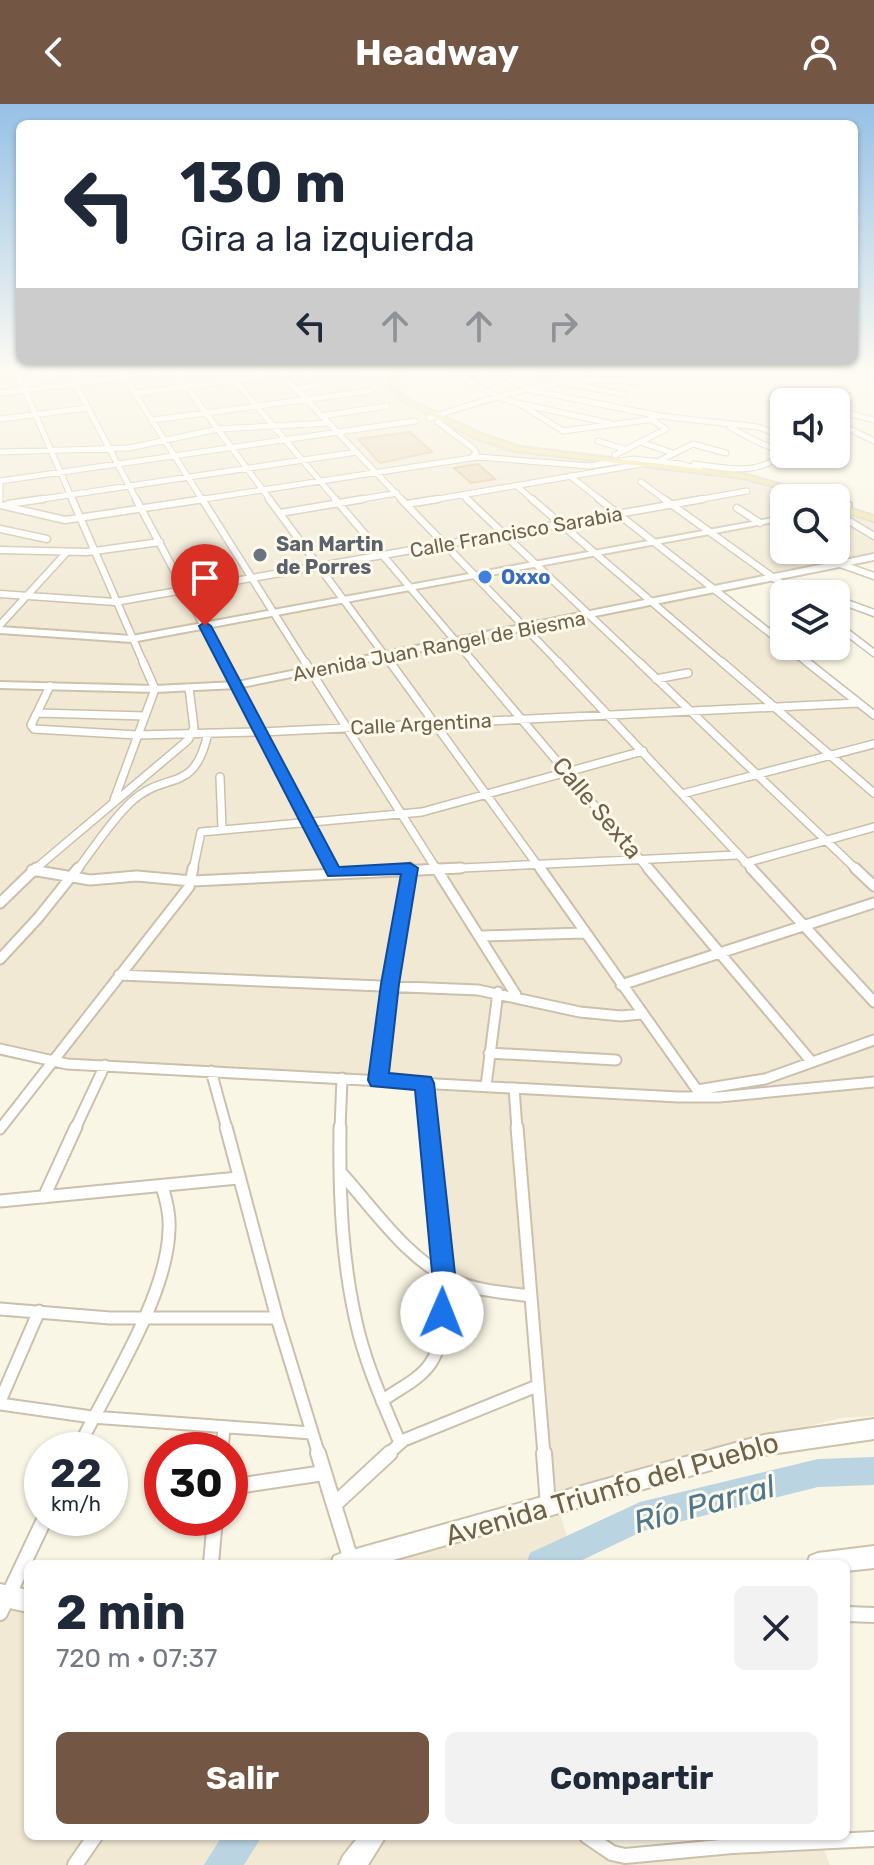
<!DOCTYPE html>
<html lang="es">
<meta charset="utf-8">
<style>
body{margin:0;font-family:Rubik,sans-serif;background:#f2f2f3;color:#1f2937;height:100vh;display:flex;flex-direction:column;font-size:30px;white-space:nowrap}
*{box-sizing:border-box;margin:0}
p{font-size:26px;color:#747a83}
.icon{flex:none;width:44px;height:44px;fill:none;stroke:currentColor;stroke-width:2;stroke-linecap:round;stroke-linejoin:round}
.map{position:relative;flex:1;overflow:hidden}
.details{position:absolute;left:24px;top:1456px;width:826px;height:280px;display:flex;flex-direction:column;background:#fff;border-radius:12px;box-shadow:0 2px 6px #0004}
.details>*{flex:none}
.top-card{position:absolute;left:16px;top:16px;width:842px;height:244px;border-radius:12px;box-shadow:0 2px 6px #0004;background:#fff;color:#1f2937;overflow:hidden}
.fabs{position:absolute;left:770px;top:284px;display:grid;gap:16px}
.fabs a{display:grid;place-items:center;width:80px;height:80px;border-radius:12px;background:#fff;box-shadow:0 2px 6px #0004;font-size:40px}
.speed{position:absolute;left:24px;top:1328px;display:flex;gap:16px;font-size:40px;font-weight:700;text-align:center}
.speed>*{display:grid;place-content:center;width:104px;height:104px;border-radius:50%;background:#fff;box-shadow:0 2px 6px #0004;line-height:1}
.speed small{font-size:20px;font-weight:400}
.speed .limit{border:12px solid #d22;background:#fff;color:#111}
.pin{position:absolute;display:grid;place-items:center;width:68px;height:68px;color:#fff;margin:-82px -34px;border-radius:50% 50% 50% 0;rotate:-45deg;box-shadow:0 0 8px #0007}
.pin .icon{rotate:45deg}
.me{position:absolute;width:88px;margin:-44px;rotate:1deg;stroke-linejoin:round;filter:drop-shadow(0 0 6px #0008)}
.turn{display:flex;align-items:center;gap:28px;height:168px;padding:0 32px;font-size:36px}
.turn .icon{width:104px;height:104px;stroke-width:2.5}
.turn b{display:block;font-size:56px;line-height:68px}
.lanes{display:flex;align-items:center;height:76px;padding:0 32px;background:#0003;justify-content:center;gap:40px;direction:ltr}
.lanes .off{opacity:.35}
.round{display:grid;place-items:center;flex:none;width:84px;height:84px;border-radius:12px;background:#f2f2f3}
.headline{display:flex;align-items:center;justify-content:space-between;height:136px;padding:0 32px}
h1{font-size:48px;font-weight:700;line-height:60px}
.primary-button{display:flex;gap:16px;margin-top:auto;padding:16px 32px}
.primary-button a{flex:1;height:92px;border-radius:12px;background:#735644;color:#fff;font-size:32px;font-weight:700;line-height:92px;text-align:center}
.primary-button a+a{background:#f2f2f3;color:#1f2937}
header{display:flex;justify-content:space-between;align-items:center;height:104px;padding:0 32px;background:#735644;color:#fff;font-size:36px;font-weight:700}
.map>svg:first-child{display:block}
.residential{fill:#f1e9d4}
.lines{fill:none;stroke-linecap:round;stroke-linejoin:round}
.river{fill:#bbd4e2;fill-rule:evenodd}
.building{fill:#ead9bd;stroke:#dec5a1;stroke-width:2}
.street-far5-casing{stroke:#cac0ac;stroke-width:7}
.street-far4-casing{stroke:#cac0ac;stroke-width:9}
.street-far3-casing{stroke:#cac0ac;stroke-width:10}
.street-far2-casing{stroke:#cac0ac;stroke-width:13}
.street-far1-casing{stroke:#cac0ac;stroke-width:15}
.street-casing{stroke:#cac0ac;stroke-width:18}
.secondary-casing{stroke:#cdc1aa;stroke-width:4}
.primary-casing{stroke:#dad6d0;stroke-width:4}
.street-far5{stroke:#fff;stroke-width:5}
.street-far4{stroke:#fff;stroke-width:6}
.street-far3{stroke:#fff;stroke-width:7}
.street-far2{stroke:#fff;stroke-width:9}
.street-far1{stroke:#fff;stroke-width:11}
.street{stroke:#fff;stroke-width:14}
.secondary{fill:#fff;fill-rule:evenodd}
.primary{fill:#f3e5a3;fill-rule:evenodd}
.route{fill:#1a73e8;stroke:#114b97;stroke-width:2}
.worship-dot{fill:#6b7280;stroke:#fdfaeb;stroke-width:3}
.shop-dot{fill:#3f7fe0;stroke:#fdfaeb;stroke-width:3}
.labels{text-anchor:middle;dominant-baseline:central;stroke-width:6;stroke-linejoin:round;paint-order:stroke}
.far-street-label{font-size:20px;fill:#70614c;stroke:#fdfaeb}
.far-worship-label{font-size:20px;font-weight:bold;fill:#5b616d;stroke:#fdfaeb;text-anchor:start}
.far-shop-label{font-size:20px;font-weight:bold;fill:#366cbe;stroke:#fdfaeb;text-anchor:start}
.street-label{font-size:24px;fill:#70614c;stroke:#fdfaeb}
.near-street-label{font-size:28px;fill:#70614c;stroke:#fdfaeb}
.near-water-label{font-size:32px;font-style:italic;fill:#4f788f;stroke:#fdfaeb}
</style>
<header><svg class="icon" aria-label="back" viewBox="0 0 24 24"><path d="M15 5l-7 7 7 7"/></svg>Headway<svg class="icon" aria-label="person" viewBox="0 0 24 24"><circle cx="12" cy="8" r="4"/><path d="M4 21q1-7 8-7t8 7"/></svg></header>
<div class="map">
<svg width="874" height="1761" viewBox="0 0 874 1761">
<rect width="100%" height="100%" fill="#faf6e5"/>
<!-- residential -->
<path class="residential" d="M0 266H15L22 280 70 266H355L388 279 391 289 402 298 494 340 734 371 819 394H784V446H836V400L874 412V452L715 485 874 612V1312L840 1314 554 1389 575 1460H303L554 1389 527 1191 441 1172 425 974 48 954 0 941Z
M0 1479 28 1487V1732H584L618 1759 705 1732H819L830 1761H0Z"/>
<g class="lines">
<!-- river -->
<path class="river" d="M874 1353V1381L818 1383 643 1427 574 1460H526L530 1449 640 1398 818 1355Z
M222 1732H262L244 1761H204Z"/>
</g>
<!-- building -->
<path class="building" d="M410 328 432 348 380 359 358 335Z
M478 360 495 375 471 379 454 364Z"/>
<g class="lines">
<defs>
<path id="street-far5" d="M16 266 73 397
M68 266 137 397
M120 266 203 397
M174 266 271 397
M226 266 337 397
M278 266 403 397
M448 266 501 294 520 300 563 327 655 315
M491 266 530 286 660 312 758 323 772 328 784 340
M535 266 561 278 623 290
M578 266 594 274
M825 266 874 276
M460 273 486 266
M23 281 73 266
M297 285 316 281 333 266
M0 289 184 266
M136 289 314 266
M522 300 609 319
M836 306 874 316
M321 312 387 302
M429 314C497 292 564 269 637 278
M0 315 88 304
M153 316 370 287
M438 318 474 345 476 349 472 353
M836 318 874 337
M730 323C766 344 793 356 835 350
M772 328 784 323
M598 337 624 345
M640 338 673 349
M836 340 847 347
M0 348 129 344 218 325 328 319
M615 351 666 325 650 315
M657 358 693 340 726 349
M694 360C726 364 759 373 784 348
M570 372 602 397
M0 377 415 317
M0 377V396
M641 378 667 397
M517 382 534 397
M463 391 469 397
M29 397 357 348
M191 397 478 353 590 362 633 355 681 360 700 366
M351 397 397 389
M426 397 642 360
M691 397 747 387"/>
<path id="street-far4" d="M72 395 144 560
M136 395 224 560
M202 395 306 560
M269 395 391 560
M335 395 475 560
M401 395 560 560
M467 395 641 560
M532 395 724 560
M599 395 784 540
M664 395 796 490
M8 400 43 395
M407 400 438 395
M0 401 65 416 204 395
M737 404 760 419
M280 409 363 395
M836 409 874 432
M0 425 47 435
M0 446 87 448 160 438
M840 460 874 472
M0 490 115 498 703 395
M836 495 874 509
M836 520 874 549
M0 521 67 448
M786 542 809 560"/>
<path id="street-far3" d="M223 558 333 766
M305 558 437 766
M390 558 541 766
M473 558 649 766
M558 558 753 766
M639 558 857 766
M722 558 874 689
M807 558 874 611
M656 575 688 569
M50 582 31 621 34 625 137 631 261 628 858 599
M37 609 145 612
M220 673 222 724
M682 690 874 640
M114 696 155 585 143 558
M745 759 874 723
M34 766 188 636 194 624 189 584
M77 766C94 744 110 718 131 698 167 665 194 692 208 629
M193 766 201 728 422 708 643 647
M419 766 737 751"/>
<path id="street-far2" d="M332 764 334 768
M436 764 516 891
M540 764 702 993
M648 764 811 957
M751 764 874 898
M855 764 874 782
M32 766 90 776 137 772 192 777 461 764
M0 799 36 764
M481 832 584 829
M0 855 38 814 78 764
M119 871 478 886 580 908 621 912 641 910
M621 881 874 799
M0 945 67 960 678 993H719L874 978
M489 949 616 956
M211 967 227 1025
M378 976 390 880 410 764
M424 979 429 1025
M486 982 498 888
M514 984 517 1025
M697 986 765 975 874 936
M0 1025 189 783 193 764
M75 1025 105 961
M340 1025 342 974"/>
<path id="street-far1" d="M226 1023 277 1214 319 1351
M340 1023C339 1093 342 1163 359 1230 369 1268 385 1303 400 1339
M517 1023 544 1351
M341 1069C374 1105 408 1157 455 1177 478 1187 504 1188 529 1192
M44 1093 76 1023
M0 1097 238 1074
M0 1205 110 1214H277
M0 1297 39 1207
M382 1297C398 1285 419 1276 430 1260 461 1218 434 1076 429 1023
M0 1300 92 1313 311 1329
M77 1346C107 1285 168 1192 169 1125 170 1110 166 1096 162 1082
M222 1346 224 1323
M387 1351 404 1336 537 1282"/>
<path id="street" d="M318 1349 351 1456
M544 1349 548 1402
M230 1383 324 1369
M335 1400 390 1349
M211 1460 215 1414
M0 1509 45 1414
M846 1510 874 1511
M587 1732 612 1749 625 1752 732 1742 874 1735
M75 1761 95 1732"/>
<path id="secondary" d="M848 399H851V403L836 406V402Z
M784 412V416L132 538 0 529V523L132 532Z
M874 450V456L237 584 155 588 0 584V578L155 582 237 578Z
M874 1315V1335L764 1351 379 1460H331L334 1452 342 1449 764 1331Z
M874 1442V1464L846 1467V1460H807L810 1452 818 1449Z
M0 1480 28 1486V1508L0 1502Z
M359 1732H386L368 1761H339L343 1752Z"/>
<path id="primary" d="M398 266H404L399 271 397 284 407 295 481 330 520 343 743 370 830 394H817L743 374 516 347 475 334 403 297 391 284 393 271Z
M836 400 874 412V417L836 405Z"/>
</defs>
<!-- street-far5 casing -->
<use href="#street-far5" class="street-far5-casing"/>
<!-- street-far4 casing -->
<use href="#street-far4" class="street-far4-casing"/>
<!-- street-far3 casing -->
<use href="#street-far3" class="street-far3-casing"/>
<!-- street-far2 casing -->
<use href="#street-far2" class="street-far2-casing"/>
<!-- street-far1 casing -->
<use href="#street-far1" class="street-far1-casing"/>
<!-- street casing -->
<use href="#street" class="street-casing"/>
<!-- secondary casing -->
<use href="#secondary" class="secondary-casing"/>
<!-- primary casing -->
<use href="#primary" class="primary-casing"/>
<!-- street-far5 -->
<use href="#street-far5" class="street-far5"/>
<!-- street-far4 -->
<use href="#street-far4" class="street-far4"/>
<!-- street-far3 -->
<use href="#street-far3" class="street-far3"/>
<!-- street-far2 -->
<use href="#street-far2" class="street-far2"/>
<!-- street-far1 -->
<use href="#street-far1" class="street-far1"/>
<!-- street -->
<use href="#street" class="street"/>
<!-- secondary -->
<use href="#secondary" class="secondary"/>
<!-- primary -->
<use href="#primary" class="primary"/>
</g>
<!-- sky -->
<linearGradient id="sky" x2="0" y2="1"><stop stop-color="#96c1e6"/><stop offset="0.52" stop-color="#fdfbf3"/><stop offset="1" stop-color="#fdfbf3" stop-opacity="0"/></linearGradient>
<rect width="874" height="512" fill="url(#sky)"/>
<!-- route -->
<path class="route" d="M205 518 211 522 339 763 410 759 418 764 399 880 389 969 431 973 434 979 456 1179 451 1217 442 1220 434 1217 430 1209 433 1179 415 986 371 982 368 976 381 880 401 770 328 772 199 522Z"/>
<!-- markers -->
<circle class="worship-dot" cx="260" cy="451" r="8"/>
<circle class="shop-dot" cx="485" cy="473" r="8"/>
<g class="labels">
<!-- far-street labels -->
<g class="far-street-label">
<text transform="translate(516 428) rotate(-10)">Calle Francisco Sarabia</text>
<text transform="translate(439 542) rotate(-11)">Avenida Juan Rangel de Biesma</text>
<text transform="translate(421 620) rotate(-3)">Calle Argentina</text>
</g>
<!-- far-worship labels -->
<g class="far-worship-label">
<text x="276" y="440">San Martin<tspan x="276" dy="23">de Porres</tspan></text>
</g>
<!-- far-shop labels -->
<g class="far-shop-label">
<text x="501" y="473">Oxxo</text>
</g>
<!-- street labels -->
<g class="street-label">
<text transform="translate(597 704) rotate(50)">Calle Sexta</text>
</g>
<!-- near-street labels -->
<g class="near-street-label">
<text transform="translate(612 1385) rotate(-16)">Avenida Triunfo del Pueblo</text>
</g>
<!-- near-water labels -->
<g class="near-water-label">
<text transform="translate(704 1400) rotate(-15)">Río Parral</text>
</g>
</g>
</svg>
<div class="fabs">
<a><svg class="icon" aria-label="sound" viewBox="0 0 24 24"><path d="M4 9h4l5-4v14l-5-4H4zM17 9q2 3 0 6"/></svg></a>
<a><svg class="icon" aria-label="search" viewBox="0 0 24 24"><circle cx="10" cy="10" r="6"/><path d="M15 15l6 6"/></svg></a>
<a><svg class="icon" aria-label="layers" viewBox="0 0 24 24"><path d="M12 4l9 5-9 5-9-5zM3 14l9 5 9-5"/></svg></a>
</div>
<div class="speed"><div>22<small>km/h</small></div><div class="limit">30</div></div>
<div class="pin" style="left:205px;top:522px;background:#d93025"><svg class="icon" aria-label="arrive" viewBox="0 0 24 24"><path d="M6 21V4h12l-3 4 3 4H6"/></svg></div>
<svg class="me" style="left:442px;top:1209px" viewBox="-20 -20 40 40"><circle r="19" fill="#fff"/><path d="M0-13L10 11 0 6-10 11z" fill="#1a73e8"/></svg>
<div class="top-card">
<div class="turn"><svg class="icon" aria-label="left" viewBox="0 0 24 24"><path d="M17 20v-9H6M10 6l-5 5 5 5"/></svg><div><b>130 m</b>Gira a la izquierda</div></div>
<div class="lanes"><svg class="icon" aria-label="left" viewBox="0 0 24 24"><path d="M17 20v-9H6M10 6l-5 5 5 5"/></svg><svg class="icon off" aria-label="ahead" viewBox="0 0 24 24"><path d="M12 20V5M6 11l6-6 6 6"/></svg><svg class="icon off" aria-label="ahead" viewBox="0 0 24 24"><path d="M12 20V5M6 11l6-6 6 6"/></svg><svg class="icon off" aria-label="right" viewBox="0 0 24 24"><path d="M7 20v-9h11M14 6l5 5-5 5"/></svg></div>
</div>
<section class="details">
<div class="headline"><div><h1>2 min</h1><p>720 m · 07:37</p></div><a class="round"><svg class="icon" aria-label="close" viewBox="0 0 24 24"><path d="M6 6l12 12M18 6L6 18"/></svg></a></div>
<div class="primary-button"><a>Salir</a><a>Compartir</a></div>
</section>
</div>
